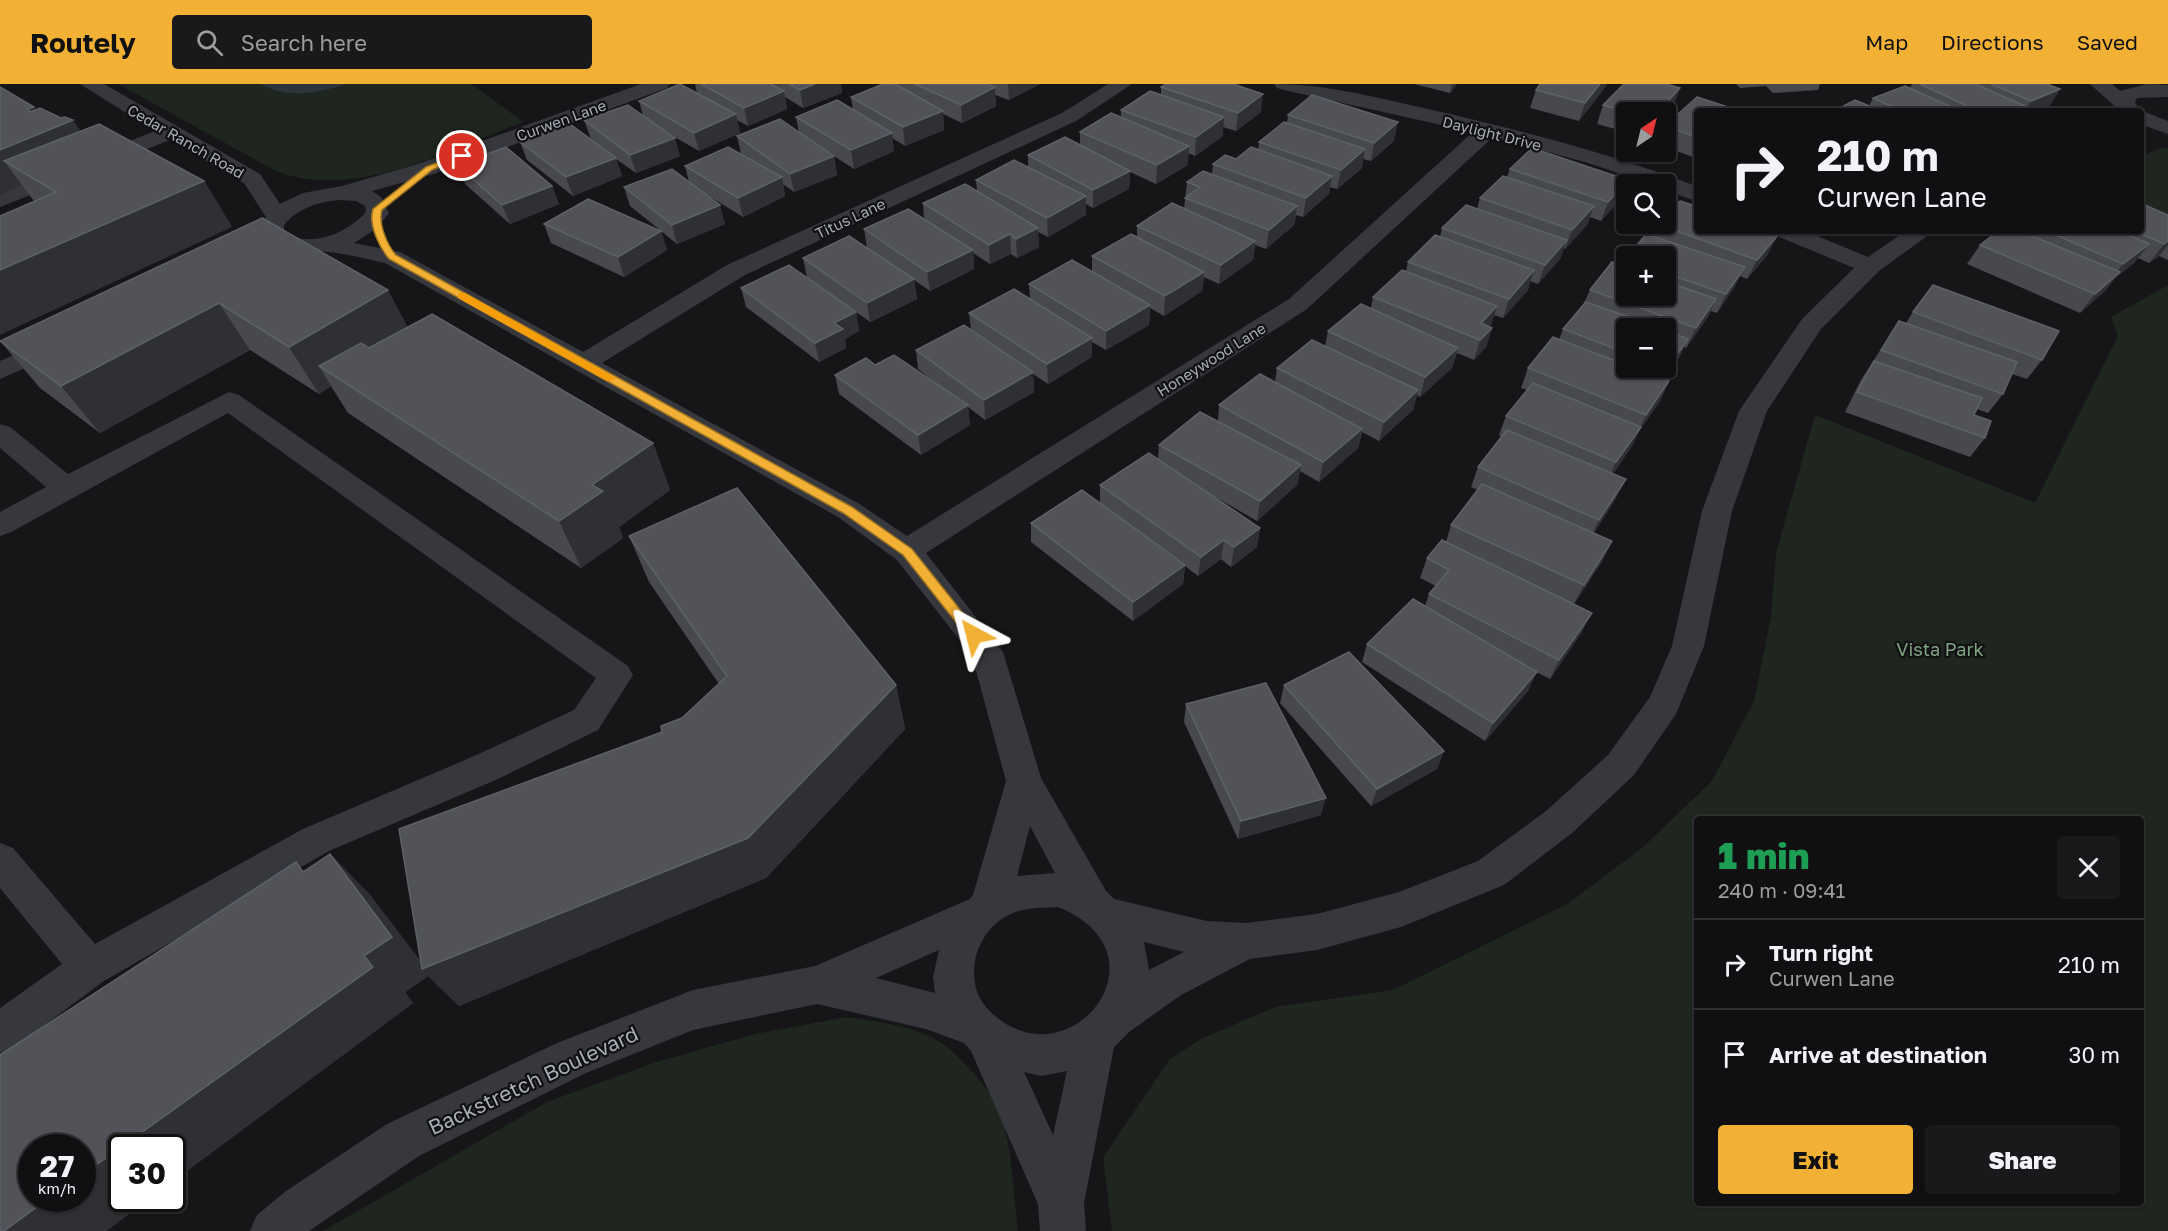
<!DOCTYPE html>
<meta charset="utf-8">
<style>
body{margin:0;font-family:"Golos Text",sans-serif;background:#19191b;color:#f1f3f6;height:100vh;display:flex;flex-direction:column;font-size:22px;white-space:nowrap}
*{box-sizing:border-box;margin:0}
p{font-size:20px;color:#9c9d9f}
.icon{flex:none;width:33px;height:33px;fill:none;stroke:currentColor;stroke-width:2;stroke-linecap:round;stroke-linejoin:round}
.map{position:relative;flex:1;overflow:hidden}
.details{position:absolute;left:1694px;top:732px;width:450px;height:390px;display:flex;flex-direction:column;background:#101012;border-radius:6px;box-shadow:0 2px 4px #0004,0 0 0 2px #303032}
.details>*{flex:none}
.hud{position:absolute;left:1694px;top:24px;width:450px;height:126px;border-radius:6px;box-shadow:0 2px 4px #0004,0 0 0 2px #303032;background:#101012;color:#f1f3f6;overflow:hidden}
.needle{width:39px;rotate:35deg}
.tools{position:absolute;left:1616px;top:18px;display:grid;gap:12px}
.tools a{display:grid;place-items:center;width:60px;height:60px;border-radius:6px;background:#101012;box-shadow:0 2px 4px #0004,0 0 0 2px #303032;font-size:30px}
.speed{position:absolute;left:18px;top:1050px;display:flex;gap:12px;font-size:30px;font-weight:700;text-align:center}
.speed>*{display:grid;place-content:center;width:78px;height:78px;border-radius:50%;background:#101012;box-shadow:0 2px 4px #0004,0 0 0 2px #303032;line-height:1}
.speed small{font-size:15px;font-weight:400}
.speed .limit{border:3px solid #111;border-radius:9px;background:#fff;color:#111}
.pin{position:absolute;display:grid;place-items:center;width:51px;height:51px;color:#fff;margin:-26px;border:3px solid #fff;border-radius:50%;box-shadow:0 2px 6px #0007}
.me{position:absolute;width:66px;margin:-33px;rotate:322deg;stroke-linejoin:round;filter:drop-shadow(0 0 4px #0008)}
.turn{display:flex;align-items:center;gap:21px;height:126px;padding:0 24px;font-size:27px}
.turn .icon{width:78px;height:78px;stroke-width:2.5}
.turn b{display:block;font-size:42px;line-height:51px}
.round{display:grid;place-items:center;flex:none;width:63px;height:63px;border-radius:6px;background:#19191b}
.summary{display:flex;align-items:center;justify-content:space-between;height:102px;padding:0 24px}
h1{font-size:36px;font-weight:800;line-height:45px;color:#1e9e55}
.cta{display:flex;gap:12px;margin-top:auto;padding:12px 24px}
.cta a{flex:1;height:69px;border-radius:6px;background:#f2b134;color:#111;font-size:24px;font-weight:800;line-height:69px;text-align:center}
.cta a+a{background:#19191b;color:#f1f3f6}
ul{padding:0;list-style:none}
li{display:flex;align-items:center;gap:18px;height:90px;padding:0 24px;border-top:2px solid #303032}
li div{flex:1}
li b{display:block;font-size:22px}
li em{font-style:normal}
header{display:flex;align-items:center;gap:36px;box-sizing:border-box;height:84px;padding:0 30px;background:#f2b134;color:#111}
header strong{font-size:28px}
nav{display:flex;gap:33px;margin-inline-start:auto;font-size:21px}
.search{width:420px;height:54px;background:#19191b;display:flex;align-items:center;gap:15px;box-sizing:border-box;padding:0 21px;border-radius:6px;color:#9c9d9f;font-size:22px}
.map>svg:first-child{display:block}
.green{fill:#1e261f;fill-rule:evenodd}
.water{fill:#2c353c}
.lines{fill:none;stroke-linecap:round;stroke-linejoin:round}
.minor{fill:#37383d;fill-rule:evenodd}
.wall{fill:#47494d;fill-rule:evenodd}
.shaded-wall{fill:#2f3033}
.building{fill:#525359;stroke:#5f6168;stroke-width:1.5}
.route{fill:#f2b134;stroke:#9d7322;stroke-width:1.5}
.slow{fill:#f59e0b}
.labels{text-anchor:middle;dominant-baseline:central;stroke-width:4.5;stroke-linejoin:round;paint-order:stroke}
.far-street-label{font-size:15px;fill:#a8adb8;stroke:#111113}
.park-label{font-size:18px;fill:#7fa381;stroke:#111113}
.near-street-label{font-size:21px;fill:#a8adb8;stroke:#111113}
</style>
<header>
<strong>Routely</strong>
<div class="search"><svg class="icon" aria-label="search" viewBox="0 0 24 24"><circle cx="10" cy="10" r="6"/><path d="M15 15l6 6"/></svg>Search here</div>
<nav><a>Map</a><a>Directions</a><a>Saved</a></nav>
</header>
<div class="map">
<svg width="2168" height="1147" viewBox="0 0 2168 1147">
<rect width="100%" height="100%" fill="#161618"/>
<!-- green -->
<path class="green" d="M118 0H472L523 38C450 66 350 119 274 86Z
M2161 64H2168V142L2141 130V72Z
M2168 201V1147H1112L1103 1074 1169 976 1201 955 1275 923 1393 906 1569 819 1642 764 1712 697 1754 617 1771 533 1776 469 1815 331 2035 419 2118 252 2111 233ZM1696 735H2140V1119H1696Z
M847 933C877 938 913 941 940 958 957 969 990 1005 998 1024 1013 1061 1013 1107 1018 1147H323L547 1018 656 978 755 950Z"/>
<!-- water -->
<path class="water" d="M261 0H346C320 9 286 15 261 0Z"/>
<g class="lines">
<!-- minor -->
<path class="minor" d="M80 0H104L260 90 280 120 303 109 342 102 421 79 641 0H670L667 4 437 89 372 107 381 113 389 129 377 144 354 159 400 168 583 268 727 181 1062 29 1108 0H1132L1076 37 745 191 602 279 858 419 907 452 1289 215 1473 48 1284 6 1277 4 1274 0C1324 0 1370 12 1419 23 1513 44 1606 68 1696 102V117L1665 106V100H1651L1588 79 1493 53 1307 225 926 469 1003 568 1041 694 1106 807 1114 815 1207 837 1245 839 1317 830 1399 808 1478 777 1546 727 1608 671 1650 613 1672 562 1702 427 1739 327 1802 235 1854 184 1777 152 1773 147H1805L1868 173 1906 147H1934L1879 187 1821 245 1767 327 1732 427 1704 562 1676 630 1634 691 1572 749 1504 801 1401 843 1317 866 1250 875 1181 911 1129 948 1114 963 1084 1119 1086 1147H1040L1038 1120 971 967 964 959 926 945 817 920 693 946 586 989 419 1072 309 1147H250L257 1131 286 1107 387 1040 557 959 693 906 815 882 970 815 973 811 1006 697 972 572 897 476 838 433 385 179C366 175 348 170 329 168 305 165 263 177 260 140L266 133 244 99 170 56 0 123V108L155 47ZM339 116 356 117 365 122 366 128C346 150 312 164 284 149V141C298 124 318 118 339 116ZM1030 742 1055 789 1017 792ZM1058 823C1177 871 1063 1008 986 923 963 896 975 850 1005 833 1022 823 1039 824 1058 823ZM1144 858 1184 868 1149 886ZM939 866 933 893 935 909 876 894ZM1067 987 1053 1051 1024 988 1041 992Z
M2090 0H2112L2120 7 2147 0 2168 1V13L2137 14 2135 19 2142 27 2168 37V50L2140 40V27H2120Z
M59 251 68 253 72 259 68 265 0 295V277Z
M229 308 239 311 628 582 633 591 598 646 498 695 329 767 104 897 15 963 0 969V924L62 880 0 804V759L13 764 95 860 303 745 472 673 574 626 596 594 228 329 11 448 0 452V428L46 403 0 364V340L10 343 68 390Z"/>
</g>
<!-- wall -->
<path class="wall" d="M695 0H841L842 9 803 24 785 13 787 25 748 42 737 36 740 49 699 67 671 51 680 72 636 89 616 75 622 92 573 112 527 76 520 58 591 55 584 36 643 31 639 17 697 9Z
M897 0H1040L1009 16 995 11 996 22 962 39 943 30 944 46 905 62 892 54 894 67 854 85 834 72 837 91 794 108 783 100 785 112 743 133 704 109 725 140 677 160 661 147 667 166 624 193 551 159 544 140 660 146 630 122 624 103 689 98 685 82 741 70 737 52 799 49 796 33 853 26 851 13 897 2Z
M1414 0H1457L1450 9Z
M1540 0H1607L1606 2 1579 37 1530 24 1536 6Z
M1736 0H1820L1818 6 1773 9 1766 2 1740 4Z
M1912 0H2047L2060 5 2048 24 2040 27H1834L1869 22 1873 14 1910 4Z
M0 3 34 23 36 26 80 47 204 97 232 143 34 117 22 101 0 111Z
M1161 3 1261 28 1236 47 1223 43V52L1195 72 1188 69V81L1156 100 1130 88 1129 105 1093 124 1086 120V131L1048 153 1038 148 1039 163 1017 174 1011 170 990 180 973 169 974 185 930 207 914 196 917 215 870 238 856 228 859 247 845 255 846 264 819 278 746 223 741 204 807 193 803 174 867 164 864 145 924 135 923 119 977 107 976 96 1028 83V71L1080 61V48L1121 34V26L1161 11Z
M1680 4 1673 22 1665 31V28H1626V48L1597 40 1603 21Z
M1696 27V74L1665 63V42Z
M1288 31 1394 57 1371 77 1363 75 1362 84 1337 105 1330 103 1329 110 1303 133 1296 131 1294 141 1266 165 1255 161 1253 176 1219 200 1204 193 1202 207 1164 232 1150 224 1149 241 1106 266 1092 258V273L1048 300 1033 290 1034 308 985 336 968 323 970 341 921 371 839 310 835 291 875 281 945 306 918 285 916 266 971 245 969 229 1030 215 1029 200 1092 188V172L1137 153V142L1184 125 1187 98 1212 90 1213 80 1236 75 1258 65 1259 58 1287 39Z
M457 81 552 102 559 120 510 140 465 100Z
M1510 85 1626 100V102L1621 115 1601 137 1590 133 1587 141 1565 165 1564 164 1560 175 1538 200 1530 197 1528 206 1503 234 1494 231 1490 243 1492 244 1486 263 1474 276 1457 269 1452 284 1420 313 1417 311 1413 326 1379 357 1362 348 1358 364 1319 398 1300 387 1297 401 1257 437 1212 411 1260 444 1257 463 1231 483 1221 475 1198 492 1185 482 1183 500 1133 537 1031 458V439L1100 419V401L1158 374 1159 361 1218 337 1219 321 1275 298 1277 284 1325 262 1328 247 1371 224 1373 213 1406 187 1408 178 1440 153 1442 144 1477 125 1480 114 1507 93Z
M2168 131V176L2159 172 2149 179 2138 174 2134 179 2116 193 2105 207 2080 229 1967 180 1980 161 1998 147H2140Z
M262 134 407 243 653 359 670 406 619 443 623 454 581 484 348 329 331 302 319 310 250 266 100 349 40 304 0 257Z
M1657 140 1768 170 1747 195 1740 192 1735 202 1717 229 1711 227 1707 234 1686 264 1684 263 1679 274 1664 295 1669 297 1660 317 1639 347 1632 362 1613 390 1616 414 1594 449 1603 476 1574 520 1554 511 1582 548 1550 595 1536 588 1528 607 1485 657 1362 578 1367 560 1425 522 1429 510 1436 502 1420 494 1427 474 1446 458 1451 441 1478 406 1471 403 1478 383 1501 352 1499 351 1506 332 1527 306 1521 304 1528 284 1559 256 1563 245 1584 219 1590 206 1623 182 1626 175V212H1665V172L1652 152ZM1626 244H1665V284H1626Z
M1913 228 2042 276 2027 295 2012 290 2003 310 1988 329 1977 325 1974 331 1985 354 1970 373 1845 328 1861 296 1899 237 1906 239Z
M629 452 896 601 905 645 766 794 459 922 428 892 405 908 413 919 172 1098V1064L122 1114H150L106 1147H0L305 787 330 770 370 811 420 877 662 648 682 634 719 600 649 498Z
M1284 601 1444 667 1437 685 1371 722 1280 619Z
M1186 620 1321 731 1238 755 1184 638Z"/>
<!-- shaded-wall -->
<path class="shaded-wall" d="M815 0H841L842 9 803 24 800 6Z
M1008 0H1040L1009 16Z
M1452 0H1457L1450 9Z
M1600 0H1607L1606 2 1579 37 1585 19Z
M995 3 996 22 962 39 961 21Z
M1680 4 1673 22 1665 31V28H1658Z
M2060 5 2048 24 2040 27H2025L2031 17Z
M784 7 787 25 748 42 744 24Z
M1263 10 1261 28 1236 47 1238 29Z
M2025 22 2022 27H2012Z
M34 23 50 46 73 36 96 70 4 77 22 101 0 111V66L27 25Z
M943 27 944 46 905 62 903 43Z
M736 30 740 49 699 67 694 49Z
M1224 33 1223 52 1195 72 1196 53Z
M1398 38 1394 57 1371 77 1374 59Z
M892 49 894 67 854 85 851 66Z
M675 54 680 72 636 89 630 71Z
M1189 62 1188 81 1156 100 1157 81Z
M1365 65 1362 84 1337 105 1341 86Z
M834 72 837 91 794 108 790 90Z
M616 74 622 92 573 112 566 93Z
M1130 87 1129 105 1093 124V106Z
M1332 92 1329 110 1303 133 1306 114Z
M782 93 785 112 743 133 738 114Z
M1628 96 1621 115 1601 137 1608 118Z
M204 97 232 143 0 251V186Z
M552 102 559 120 510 140 502 121Z
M1086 112V131L1048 153 1047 134Z
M720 121 725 140 677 160 672 141Z
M1297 122 1294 141 1266 165 1269 146Z
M1594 122 1587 141 1565 165 1572 146Z
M1038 144 1039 163 1017 174 1016 155Z
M661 147 667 166 624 193 618 173Z
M1010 150 1011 170 990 180 989 161Z
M1778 151 1768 170 1747 195 1757 176Z
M1567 156 1560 175 1538 200 1545 181Z
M1255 157 1253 176 1219 200 1221 181Z
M2168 157V161L2159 172 2149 179 2164 160Z
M2149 160 2134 179 2116 193 2105 207 2080 229 2095 210 2109 197 2123 180Z
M973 166 974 185 930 207 927 188Z
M1745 183 1735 202 1717 229 1726 210Z
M1534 186 1528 206 1503 234 1509 215Z
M1204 188 1202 207 1164 232 1165 212Z
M914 195 917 215 870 238 867 219Z
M388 206 413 253 319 282 331 302 319 310 289 263Z
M1716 215 1707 234 1686 264 1696 244Z
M219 219 250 266 100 349 61 302Z
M1150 221 1149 241 1106 266V247Z
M1497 222 1491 242 1478 256 1481 239Z
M856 228 859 247 845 255 846 264 819 278 815 259 834 239Z
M1492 244 1486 263 1474 276 1480 256Z
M1092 254V273L1048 300 1047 280Z
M1688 255 1679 274 1658 304 1667 285Z
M1458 264 1452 284 1420 313 1425 293Z
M1033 288 1034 308 985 336 984 316Z
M1669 297 1660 317 1639 347 1632 362 1607 398 1616 378 1639 346 1646 331Z
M1418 306 1413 326 1379 357 1384 338Z
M968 321 970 341 921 371 918 351Z
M1362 345 1358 364 1319 398 1323 378Z
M653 359 670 406 619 443 623 454 581 484 559 437 592 401Z
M1301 381 1297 401 1257 437 1260 417Z
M1626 395 1616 414 1590 455 1599 436Z
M1260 444 1257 463 1231 483 1234 463Z
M1224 456 1221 475 1198 492 1201 473Z
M1612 457 1603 476 1574 520 1584 501Z
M1185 481 1183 500 1133 537V518Z
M1592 529 1582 548 1550 595 1559 576Z
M1537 588 1528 607 1485 657 1493 639Z
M896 601 905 645 766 794 459 922 428 892 405 908 413 919 172 1098V1064H122V1114H150L106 1147H4L49 1114H82V1091L364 872 330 770 370 811 426 884Z
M1444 667 1437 685 1371 722 1377 705Z
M1326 714 1321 731 1238 755 1241 737Z"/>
<!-- building -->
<path class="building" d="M680 0 736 30 694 49 639 17Z
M701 0H770L784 7 744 24Z
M789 0H815L800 6Z
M883 0H895L943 27 903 43 851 13Z
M915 0H987L995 3 961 21Z
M1166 0H1233L1263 10 1238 29 1161 3Z
M1540 0H1600L1585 19 1536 6Z
M1624 0H1666L1680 4 1658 28H1628L1603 21Z
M1920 0H1975L2025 22 2012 27H1978Z
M1991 0H2047L2060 5 2031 17Z
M1905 2 1960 27H1901L1873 14Z
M0 3 34 23 27 25 31 28 40 24 61 34 65 33 73 36 0 66Z
M1150 7 1224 33 1196 53 1121 26Z
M1312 11 1398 38 1374 59 1288 31Z
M1697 13 1740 27H1696V53L1665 42Z
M837 16 892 49 851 66 796 33Z
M1855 16 1881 27H1834Z
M628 21 675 54 630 71 584 36Z
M1111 29 1189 62 1157 81 1080 48Z
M780 35 834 72 790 90 737 52Z
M1284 38 1365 65 1341 86 1259 58Z
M99 40 204 97 0 186V132L56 108 4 77Z
M570 40 616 74 566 93 520 58Z
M1065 53 1130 87 1093 106 1028 71Z
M506 63 552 102 502 121 457 81Z
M728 63 782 93 738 114 685 82Z
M1251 63 1332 92 1306 114 1213 80 1225 71 1236 75Z
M1532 64 1628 96 1608 118 1510 85Z
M1014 76 1086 112 1047 134 976 96Z
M672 85 720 121 672 141 624 103Z
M1203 87 1297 122 1269 146 1185 114 1200 103 1187 98Z
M1503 92 1594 122 1572 146 1480 114Z
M965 100 1038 144 1016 155 1010 150 989 161 923 119Z
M588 115 661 147 618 173 544 140Z
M1680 117 1696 122V147H1766L1778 151 1757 176 1657 140H1665V132Z
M1172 119 1255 157 1221 181 1137 142Z
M2140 119 2168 131V157L2164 160 2135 147H2140Z
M1466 121 1567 156 1545 181 1442 144Z
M908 125 973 166 927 188 864 145Z
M262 134 388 206 289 263 219 219 61 302 0 257Z
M1998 147H2020L2120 188 2095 210 1980 161Z
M2046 147H2119L2149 160 2123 180Z
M1131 150 1204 188 1165 212 1092 172Z
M1646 150 1745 183 1726 210 1665 189V172H1628Z
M1435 151 1534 186 1509 215 1408 178Z
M849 152 914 195 867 219 803 174Z
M1072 176 1150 221 1106 247 1029 200Z
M1612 178 1626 183V212H1665V197L1716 215 1696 244 1590 206Z
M789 181 856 228 834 239 843 245 815 259 741 204Z
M1402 186 1497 222 1481 239 1492 244 1480 256 1373 213Z
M1933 201 2059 247 2042 276 1913 228Z
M1014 205 1092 254 1047 280 969 229Z
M1586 218 1660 244H1626V269L1563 245Z
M1361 220 1458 264 1425 293 1328 247Z
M432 230 653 359 592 401 603 407 559 437 319 282 361 259 369 264Z
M1899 237 2017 278 2003 310 1881 266Z
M964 241 1033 288 984 316 916 266Z
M1665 246 1688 255 1667 285 1664 284H1665Z
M1553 253 1626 281V284H1632L1669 297 1646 331 1528 284Z
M1312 256 1418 306 1384 338 1277 284Z
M894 271 968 321 918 351 835 291 866 274 875 281Z
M1874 277 1982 314 1974 331 1991 337 1985 354 1857 308Z
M1260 290 1362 345 1323 378 1219 321Z
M1533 299 1641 343 1616 378 1506 332Z
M1200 328 1301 381 1260 417 1159 361Z
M1507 346 1626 395 1599 436 1478 383Z
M1149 369 1260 444 1234 463 1224 456 1201 473 1100 401Z
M1482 400 1612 457 1584 501 1451 441Z
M737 404 896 601 748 754 422 885 399 745 662 648 661 642 682 634 727 592 629 452Z
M1082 406 1185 481 1133 518 1031 439Z
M1442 456 1592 529 1559 576 1429 510 1449 486 1427 474Z
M1413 515 1537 588 1493 639 1367 560Z
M1349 568 1444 667 1377 705 1284 601Z
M1266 599 1326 714 1241 737 1186 620Z
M330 770 392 853 364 872 373 883 82 1091V1064H32V1114H49L4 1147H0V971L296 778 303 788Z"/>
<!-- route -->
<path class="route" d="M459 70 467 72 432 86 382 126C378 139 387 161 396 171L852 423 912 465 978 548V555H969L903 471 843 429 389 175C379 163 368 140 373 125L426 83Z"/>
<!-- slow -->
<path class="slow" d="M458 209H465L617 295 607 297 458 214Z"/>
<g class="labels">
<!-- far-street labels -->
<g class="far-street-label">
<text transform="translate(561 36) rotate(-20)">Curwen Lane</text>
<text transform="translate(1492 49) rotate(14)">Daylight Drive</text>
<text transform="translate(186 57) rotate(30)">Cedar Ranch Road</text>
<text transform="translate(850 134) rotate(-25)">Titus Lane</text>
<text transform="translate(1211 275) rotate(-32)">Honeywood Lane</text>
</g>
<!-- park labels -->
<g class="park-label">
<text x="1940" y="565">Vista Park</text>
</g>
<!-- near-street labels -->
<g class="near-street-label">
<text transform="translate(533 996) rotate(-25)">Backstretch Boulevard</text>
</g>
</g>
</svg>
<div class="tools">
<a><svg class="needle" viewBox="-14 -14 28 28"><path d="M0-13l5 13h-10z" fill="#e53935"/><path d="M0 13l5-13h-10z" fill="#9c9d9f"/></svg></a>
<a><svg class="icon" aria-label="search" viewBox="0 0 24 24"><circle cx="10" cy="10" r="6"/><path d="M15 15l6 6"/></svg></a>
<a>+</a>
<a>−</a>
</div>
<div class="speed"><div>27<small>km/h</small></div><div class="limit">30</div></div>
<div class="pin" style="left:462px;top:72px;background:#d93025"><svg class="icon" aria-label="arrive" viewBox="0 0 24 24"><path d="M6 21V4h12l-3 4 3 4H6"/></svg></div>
<svg class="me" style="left:974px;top:551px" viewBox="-20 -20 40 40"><path d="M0-17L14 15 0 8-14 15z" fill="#f2b134" stroke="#fff" stroke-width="4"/></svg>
<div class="hud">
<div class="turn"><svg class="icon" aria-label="right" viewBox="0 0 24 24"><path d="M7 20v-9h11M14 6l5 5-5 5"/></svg><div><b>210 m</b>Curwen Lane</div></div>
</div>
<section class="details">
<div class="summary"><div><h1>1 min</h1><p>240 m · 09:41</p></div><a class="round"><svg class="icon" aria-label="close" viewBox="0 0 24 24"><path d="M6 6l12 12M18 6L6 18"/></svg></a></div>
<ul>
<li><svg class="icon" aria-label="right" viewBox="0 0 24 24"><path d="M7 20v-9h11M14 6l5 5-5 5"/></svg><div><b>Turn right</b><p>Curwen Lane</p></div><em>210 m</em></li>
<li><svg class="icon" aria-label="arrive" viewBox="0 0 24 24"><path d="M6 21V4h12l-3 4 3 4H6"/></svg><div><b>Arrive at destination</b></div><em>30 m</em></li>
</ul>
<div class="cta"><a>Exit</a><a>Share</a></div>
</section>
</div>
